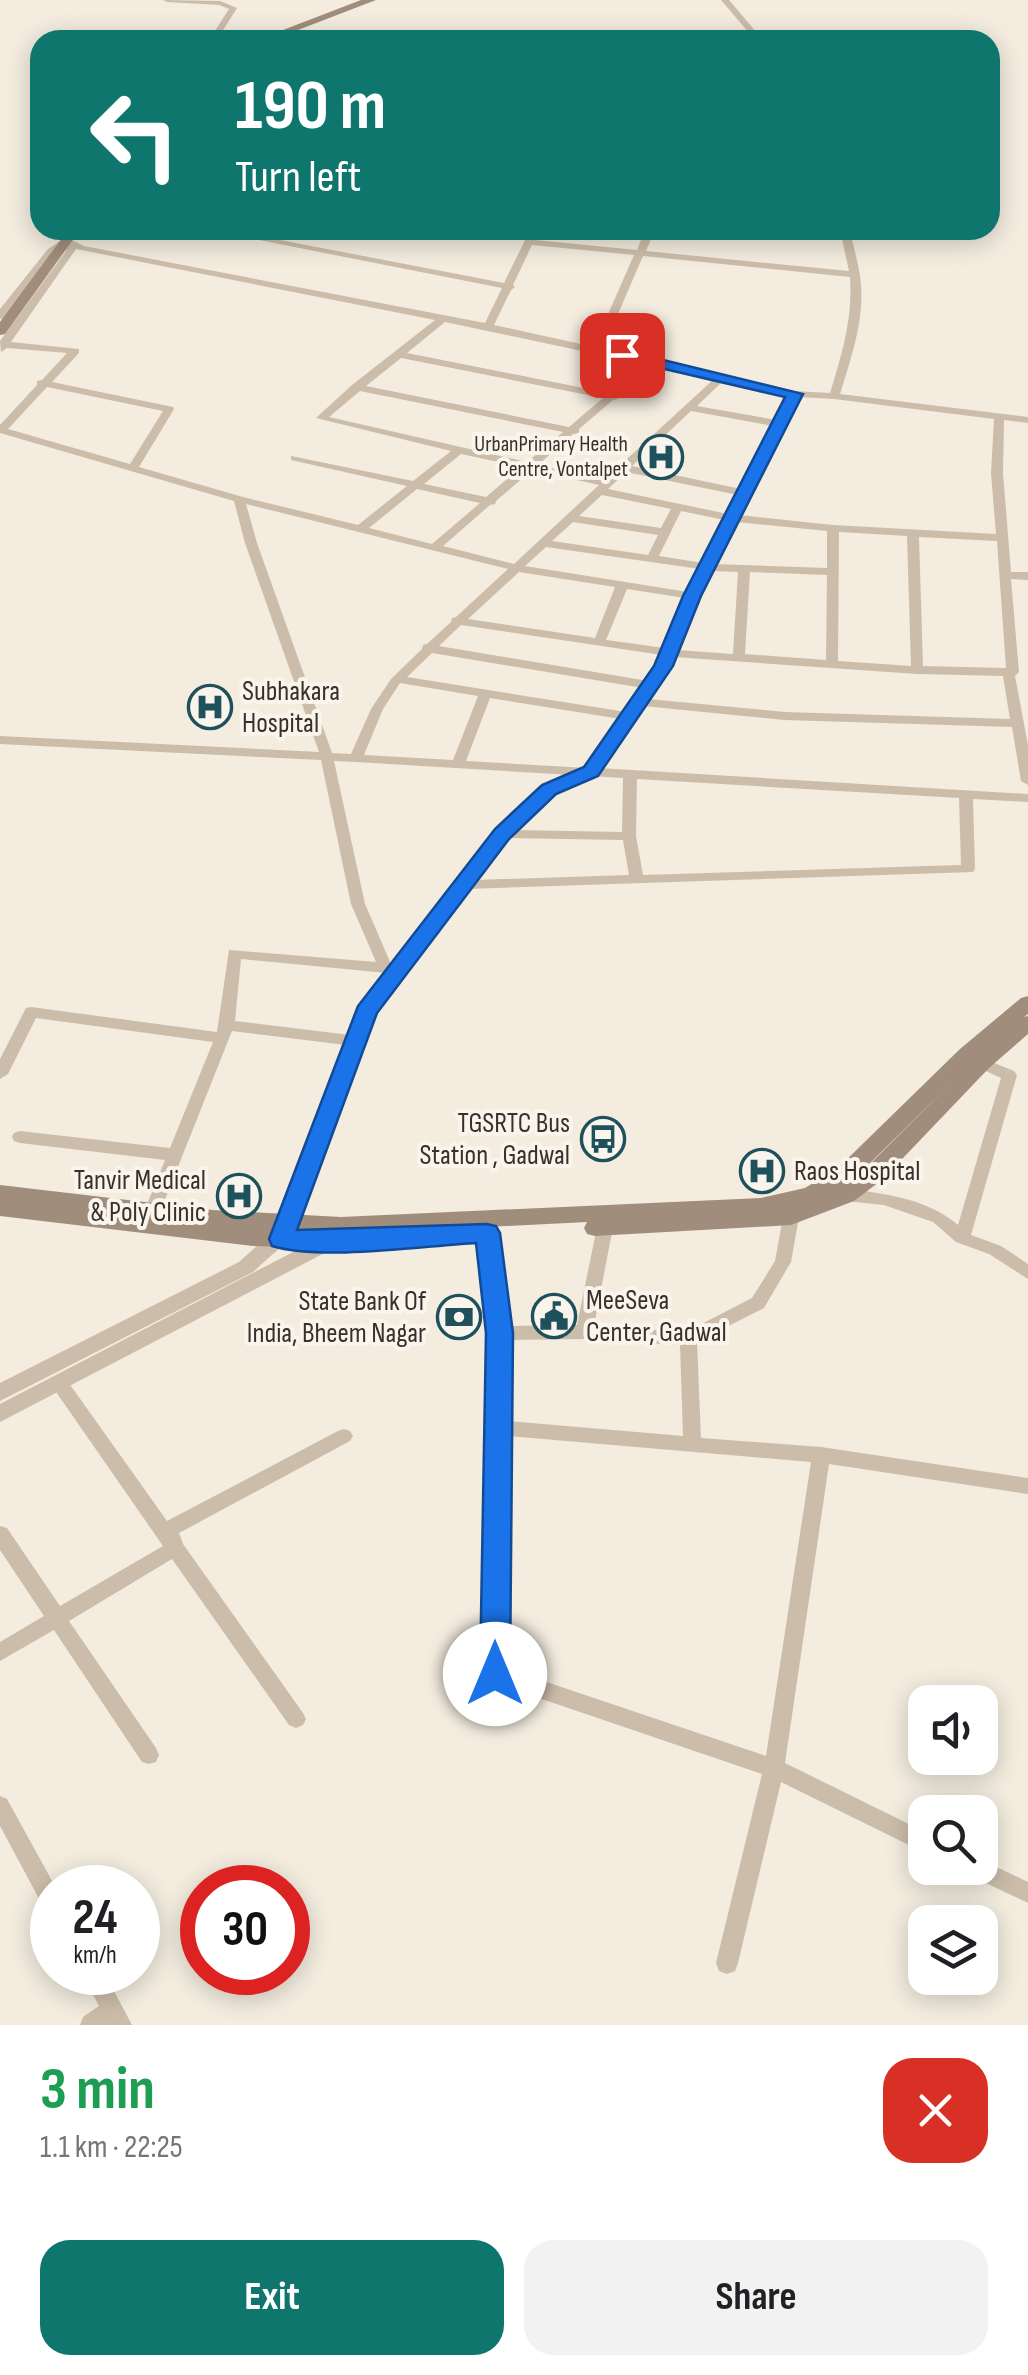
<!DOCTYPE html>
<meta charset="utf-8">
<style>
body{margin:0;font-family:"Sofia Sans Condensed",sans-serif;background:#f2f2f2;color:#202124;height:100vh;display:flex;flex-direction:column;font-size:38px;white-space:nowrap}
*{box-sizing:border-box;margin:0}
p{font-size:32px;color:#757577}
.icon{flex:none;width:55px;height:55px;fill:none;stroke:currentColor;stroke-width:2;stroke-linecap:round;stroke-linejoin:round}
.map{position:relative;height:2025px;overflow:hidden}
.sheet{display:flex;flex-direction:column;background:#fff;flex:1}
.sheet>*{flex:none}
.guide{position:absolute;left:30px;top:30px;width:970px;height:210px;border-radius:30px;box-shadow:0 5px 25px #0003;background:#0f766e;color:#fff;overflow:hidden}
.tools{position:absolute;left:908px;top:1685px;display:grid;gap:20px}
.tools a{display:grid;place-items:center;width:90px;height:90px;border-radius:20px;background:#fff;box-shadow:0 5px 25px #0003;font-size:50px}
.speed{position:absolute;left:30px;top:1865px;display:flex;gap:20px;font-size:50px;font-weight:700;text-align:center}
.speed>*{display:grid;place-content:center;width:130px;height:130px;border-radius:50%;background:#fff;box-shadow:0 5px 25px #0003;line-height:1}
.speed small{font-size:25px;font-weight:400}
.speed .limit{border:15px solid #d22;background:#fff;color:#111}
.pin{position:absolute;display:grid;place-items:center;width:85px;height:85px;color:#fff;margin:-42px;border-radius:20px;box-shadow:0 5px 15px #0006}
.me{position:absolute;width:110px;margin:-55px;rotate:0deg;stroke-linejoin:round;filter:drop-shadow(0 0 8px #0008)}
.turn{display:flex;align-items:center;gap:35px;height:210px;padding:0 40px;font-size:45px}
.turn .icon{width:130px;height:130px;stroke-width:2.5}
.turn b{display:block;font-size:70px;line-height:85px}
.round{display:grid;place-items:center;flex:none;width:105px;height:105px;border-radius:30px;background:#f2f2f2}
.head{display:flex;align-items:center;justify-content:space-between;height:170px;padding:0 40px}
h1{font-size:60px;font-weight:700;line-height:75px;color:#1e9e55}
.action{display:flex;gap:20px;margin-top:auto;padding:20px 40px}
.action a{flex:1;height:115px;border-radius:30px;background:#0f766e;color:#fff;font-size:40px;font-weight:700;line-height:115px;text-align:center}
.action a+a{background:#f2f2f2;color:#202124}
.map>svg:first-child{display:block}
.lines{fill:none;stroke-linecap:round;stroke-linejoin:round}
.minor{fill:#ccbdaa;fill-rule:evenodd}
.tertiary{fill:#ccbdaa;fill-rule:evenodd}
.secondary{fill:#a08d7b;fill-rule:evenodd}
.route{fill:#1a73e8;stroke:#114b97;stroke-width:2.5}
.labels{text-anchor:middle;dominant-baseline:central;stroke-width:8;stroke-linejoin:round;paint-order:stroke}
.far-poi-label{font-size:22px;fill:#39302a;stroke:#faf5ec;text-anchor:end}
.poi-label{font-size:28px;fill:#39302a;stroke:#faf5ec;text-anchor:start}
</style>
<div class="map">
<svg width="1028" height="2025" viewBox="0 0 1028 2025">
<rect width="100%" height="100%" fill="#f3ecdf"/>
<g class="lines">
<!-- minor -->
<path class="minor" d="M163 0 220 1 237 8 217 40H209L229 9 219 5 167 2Z
M721 0H729L763 40H755Z
M208 230H228L504 283 530 230H540L535 240 637 250 645 230H655L646 251 849 271 840 230H850C853 245 858 262 860 276 866 316 852 355 840 394L1028 417V423L1004 420 1003 473 1011 572H1028V580L1011 579 1019 672 1015 676 1028 745V785L1021 781 1012 727 785 720 643 706 599 768 1028 794V802L973 799 975 869 973 872 467 889 373 1012 298 1225 296 1229H284L282 1225 346 1045 232 1031 160 1212 158 1216H146L144 1212 165 1160 20 1143 14 1141 12 1137 14 1133 20 1131 170 1148 213 1042 36 1018 8 1074 0 1079V1059L26 1008 31 1007 217 1032 229 950 376 962 351 904 321 760 0 744V736L319 752 245 543 234 501 0 433V425L37 385V381L42 380 67 353 7 348 1 352 0 341 66 251 67 244 54 253 4 318 0 319V309L48 249 66 237 84 246 485 323 502 288ZM532 245 634 255 602 328 607 331 612 328 643 256 850 277C853 318 842 354 830 393L795 391 494 325 511 290 515 287 513 285ZM76 249 435 320 352 385 316 418 451 451 413 481 291 456V460L407 486 358 525 243 497 139 467 174 409 173 407 52 382 79 353V349L11 342ZM445 322 643 364 609 393 407 353ZM401 358 603 398 569 427 366 386ZM652 366 714 379 604 480 538 465 573 434 579 433V429L613 400 618 399V395ZM723 381 789 396 776 420 697 406ZM47 387 163 411 130 464 8 429ZM360 391 563 432 527 462 329 417ZM799 397 834 399 994 419 991 473 996 534 833 525 739 515ZM691 411 773 426 741 489 632 466ZM461 454 521 467 486 497 424 484ZM532 470 599 485 514 564 443 546 490 505 495 504 496 501ZM626 472 738 495 728 514 608 489ZM417 489 480 503 432 544 369 528ZM602 495 671 509 661 528 579 516ZM246 504 508 569 456 617 452 618 451 622 427 644 423 645 422 649 391 679 371 709 351 754 332 753 257 543ZM681 511 725 520 703 563 659 556ZM573 522 658 535 648 555 552 541ZM736 522 827 531V568L714 564ZM839 532 907 536 911 666 838 661ZM919 537 997 541 1006 668 923 666ZM546 547 700 569 688 592 525 566ZM711 571 738 572 733 654 677 650ZM519 572 615 587 595 638 468 619ZM750 572 827 575 826 660 745 654ZM627 589 685 598 665 648 606 640ZM461 625 662 655 648 681 439 646ZM432 653 643 688 632 699 626 712 407 677ZM674 657 917 674 1003 676 1010 719 785 712 648 699 670 667ZM400 683 478 696 453 760 364 755 383 709ZM490 698 621 719 587 768 466 761ZM334 761 356 762 572 775 544 787 497 831 394 964H391L365 904ZM591 776 623 778 622 832 514 830 554 793ZM637 779 959 798 961 865 643 875 636 836ZM506 838 623 840 629 875 474 880ZM241 959 387 973 359 1011 350 1035 235 1021Z
M982 1058 1014 1071 1017 1075 971 1235 1001 1246 1028 1264V1279L989 1254 956 1242 933 1222 884 1205 846 1201 840 1199 838 1195 840 1191 846 1189C884 1193 928 1199 958 1225L1001 1078 977 1067 974 1063Z
M791 1211 797 1213 799 1217 791 1262 764 1308 697 1342 701 1438 821 1447 1028 1478V1494L829 1464 785 1763 925 1832V1853L781 1782 738 1963 735 1971 727 1974 719 1971 716 1963 762 1774 495 1683 488 1680 485 1674 490 1333 479 1233 481 1229H493L495 1233 507 1326 577 1325 597 1227 599 1223H611L613 1227 594 1326 686 1332 752 1298 775 1261 783 1217 785 1213ZM584 1339 680 1345 683 1436 507 1421 508 1340ZM507 1436 811 1462 766 1756 505 1668Z
M60 1377 66 1379 167 1521 338 1431 344 1429 350 1431 353 1436 350 1441 179 1533 183 1544 303 1713 306 1719 303 1725 296 1728 289 1725 172 1559 69 1621 156 1748 159 1755 156 1762 149 1764 142 1762 54 1630 0 1661V1642L44 1616 0 1550V1526L7 1528 60 1606 163 1546 54 1389 51 1384 54 1379Z
M0 1796 7 1799 56 1888H52V1911L44 1908 0 1826Z
M980 1859 1028 1882V1903L969 1875 966 1868H980Z
M81 1972H104L132 2025H80L83 2017 99 2006Z"/>
<!-- tertiary -->
<path class="tertiary" d="M285 1225 292 1227 295 1232 292 1237 253 1272 0 1401V1383L239 1262 278 1227Z
M335 1227 342 1229 345 1234 338 1246 0 1422V1404L324 1236 328 1229Z"/>
<!-- secondary -->
<path class="secondary" d="M361 0H376L272 40H257Z
M68 230H80L5 334 0 335V322Z
M1028 996V1014L1024 1017 1028 1016V1034L989 1068 883 1179 854 1201 791 1225 595 1236 587 1234 584 1228 587 1222 487 1227 492 1233 489 1239 481 1241 331 1249 253 1246 0 1216V1185L213 1210 341 1217 761 1198 805 1188 838 1168 960 1049 1021 998ZM948 1086 867 1167 861 1172Z"/>
</g>
<!-- route -->
<path class="route" d="M622 350 803 394 701 596 673 666 598 776 556 794 509 839 377 1013 297 1230 487 1224 496 1226 500 1233 513 1333 510 1674 506 1683 495 1687 484 1683 480 1674 486 1333 476 1243C422 1246 322 1261 272 1246L269 1239 358 1006 495 829 542 785 584 767 654 666 683 596 785 397 617 358 615 355Z"/>
<!-- icons -->
<defs>
<symbol id="hospital-ring" viewBox="-11 -11 22 22"><circle r="9.5" fill="#faf5ec" stroke="#1e515c" stroke-width="1.5"/><path d="M-5-5h3v3.5h4V-5h3V5h-3V1.5h-4V5h-3Z" fill="#1e515c"/></symbol>
<symbol id="bus-ring" viewBox="-11 -11 22 22"><circle r="9.5" fill="#faf5ec" stroke="#1e515c" stroke-width="1.5"/><path d="M-5-6H5V4H4V6H2V4H-2V6H-4V4H-5ZM-3.5-4V0h7V-4ZM-3.5 1.2v1.5H-2V1.2ZM2 1.2v1.5H3.5V1.2Z" fill="#1e515c"/></symbol>
<symbol id="civic-ring" viewBox="-11 -11 22 22"><circle r="9.5" fill="#faf5ec" stroke="#1e515c" stroke-width="1.5"/><path d="M-.6-6.5H3V-4.5H.6V-3L4-1V1h2V6H-6V1h2V-1L-.6-3ZM-1.2 2.5V6h2.4V2.5Z" fill="#1e515c"/></symbol>
<symbol id="bank-ring" viewBox="-11 -11 22 22"><circle r="9.5" fill="#faf5ec" stroke="#1e515c" stroke-width="1.5"/><path d="M-6-4H6V4H-6ZM0-2.3a2.3 2.3 0 1 0 0 4.6a2.3 2.3 0 1 0 0-4.6Z" fill="#1e515c"/></symbol>
</defs>
<g fill-rule="evenodd">
<use href="#hospital-ring" x="636" y="432" width="50" height="50"/>
<use href="#hospital-ring" x="185" y="682" width="50" height="50"/>
<use href="#bus-ring" x="578" y="1114" width="50" height="50"/>
<use href="#hospital-ring" x="737" y="1146" width="50" height="50"/>
<use href="#hospital-ring" x="214" y="1171" width="50" height="50"/>
<use href="#civic-ring" x="529" y="1291" width="50" height="50"/>
<use href="#bank-ring" x="434" y="1292" width="50" height="50"/>
</g>
<g class="labels">
<!-- far-poi labels -->
<g class="far-poi-label">
<text x="628" y="444">UrbanPrimary Health<tspan x="628" dy="25">Centre, Vontalpet</tspan></text>
</g>
<!-- poi labels -->
<g class="poi-label">
<text x="242" y="691">Subhakara<tspan x="242" dy="32">Hospital</tspan></text>
<text x="570" y="1123" text-anchor="end">TGSRTC Bus<tspan x="570" dy="32">Station , Gadwal</tspan></text>
<text x="794" y="1171">Raos Hospital</text>
<text x="206" y="1180" text-anchor="end">Tanvir Medical<tspan x="206" dy="32">&amp; Poly Clinic</tspan></text>
<text x="586" y="1300">MeeSeva<tspan x="586" dy="32">Center, Gadwal</tspan></text>
<text x="426" y="1301" text-anchor="end">State Bank Of<tspan x="426" dy="32">India, Bheem Nagar</tspan></text>
</g>
</g>
</svg>
<div class="tools">
<a><svg class="icon" aria-label="sound" viewBox="0 0 24 24"><path d="M4 9h4l5-4v14l-5-4H4zM17 9q2 3 0 6"/></svg></a>
<a><svg class="icon" aria-label="search" viewBox="0 0 24 24"><circle cx="10" cy="10" r="6"/><path d="M15 15l6 6"/></svg></a>
<a><svg class="icon" aria-label="layers" viewBox="0 0 24 24"><path d="M12 4l9 5-9 5-9-5zM3 14l9 5 9-5"/></svg></a>
</div>
<div class="speed"><div>24<small>km/h</small></div><div class="limit">30</div></div>
<div class="pin" style="left:622px;top:355px;background:#d93025"><svg class="icon" aria-label="arrive" viewBox="0 0 24 24"><path d="M6 21V4h12l-3 4 3 4H6"/></svg></div>
<svg class="me" style="left:495px;top:1674px" viewBox="-20 -20 40 40"><circle r="19" fill="#fff"/><path d="M0-13L10 11 0 6-10 11z" fill="#1a73e8"/></svg>
<div class="guide">
<div class="turn"><svg class="icon" aria-label="left" viewBox="0 0 24 24"><path d="M17 20v-9H6M10 6l-5 5 5 5"/></svg><div><b>190 m</b>Turn left</div></div>
</div>
</div>
<section class="sheet">
<div class="head"><div><h1>3 min</h1><p>1.1 km · 22:25</p></div><a class="round" style="background:#d93025;color:#fff"><svg class="icon" aria-label="close" viewBox="0 0 24 24"><path d="M6 6l12 12M18 6L6 18"/></svg></a></div>
<div class="action"><a>Exit</a><a>Share</a></div>
</section>
